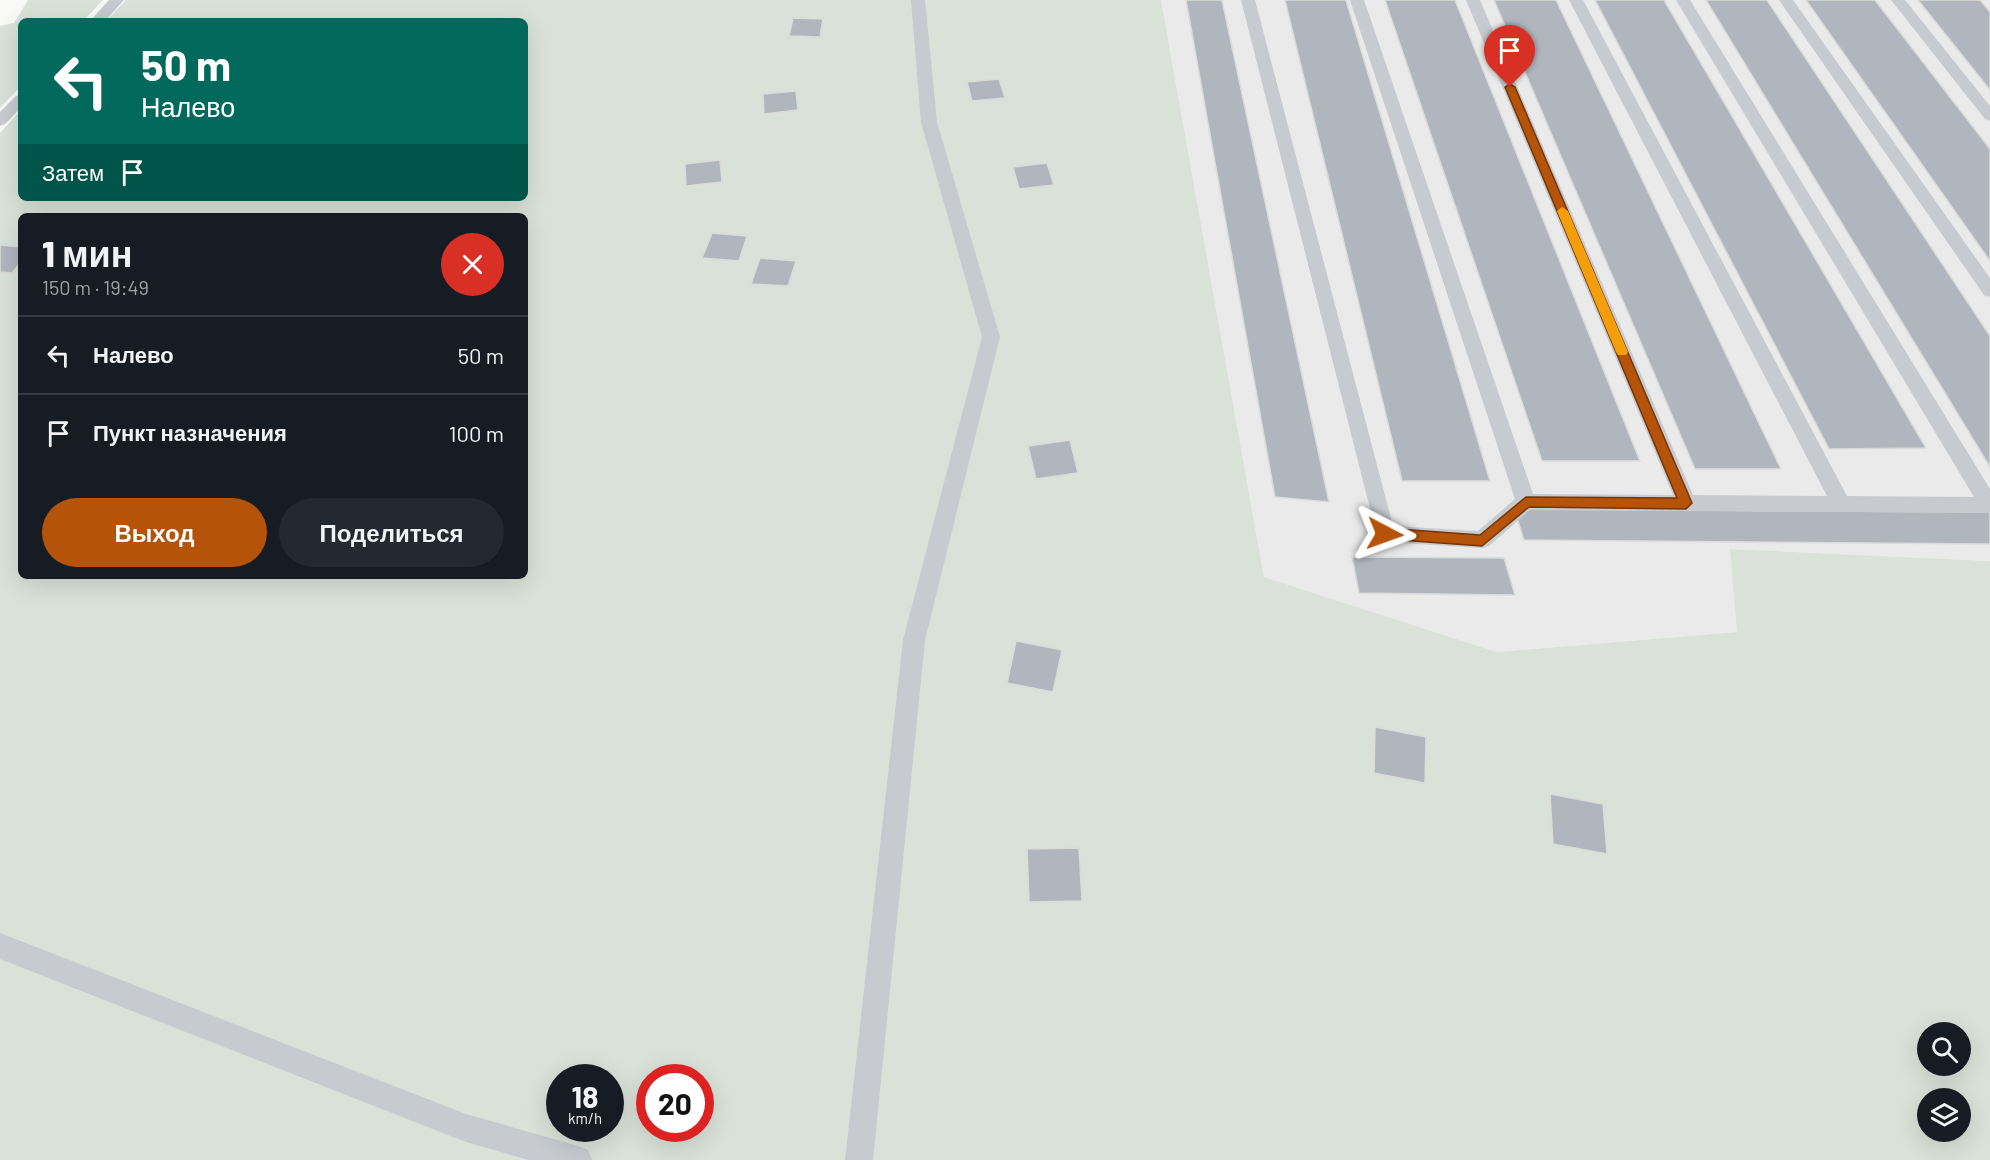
<!DOCTYPE html>
<html lang="ru">
<meta charset="utf-8">
<style>
body{margin:0;font-family:Barlow,sans-serif;background:#242831;color:#f1f3f6;height:100vh;display:flex;flex-direction:column;font-size:22px;white-space:nowrap}
*{box-sizing:border-box;margin:0}
p{font-size:20px;color:#9ea1a6}
.icon{flex:none;width:33px;height:33px;fill:none;stroke:currentColor;stroke-width:2;stroke-linecap:round;stroke-linejoin:round}
.map{position:relative;flex:1;overflow:hidden}
.drawer{position:absolute;left:18px;top:213px;width:510px;height:366px;display:flex;flex-direction:column;background:#171b24;border-radius:9px;box-shadow:0 6px 24px #0002}
.drawer>*{flex:none}
.hud{position:absolute;left:18px;top:18px;width:510px;height:183px;border-radius:9px;box-shadow:0 6px 24px #0002;background:#00695c;color:#fff;overflow:hidden}
.buttons{position:absolute;left:1917px;top:1022px;display:grid;gap:12px}
.buttons a{display:grid;place-items:center;width:54px;height:54px;border-radius:50%;background:#171b24;box-shadow:0 6px 24px #0002;font-size:30px}
.speed{position:absolute;left:546px;top:1064px;display:flex;gap:12px;font-size:30px;font-weight:700;text-align:center}
.speed>*{display:grid;place-content:center;width:78px;height:78px;border-radius:50%;background:#171b24;box-shadow:0 6px 24px #0002;line-height:1}
.speed small{font-size:15px;font-weight:400}
.speed .limit{border:9px solid #d22;background:#fff;color:#111}
.pin{position:absolute;display:grid;place-items:center;width:51px;height:51px;color:#fff;margin:-62px -26px;border-radius:50% 50% 50% 0;rotate:-45deg;box-shadow:0 0 6px #0007}
.pin .icon{rotate:45deg}
.me{position:absolute;width:66px;margin:-33px;rotate:94deg;stroke-linejoin:round;filter:drop-shadow(0 0 4px #0008)}
.turn{display:flex;align-items:center;gap:21px;height:126px;padding:0 24px;font-size:27px}
.turn .icon{width:78px;height:78px;stroke-width:2.5}
.turn b{display:block;font-size:42px;line-height:51px}
.then{display:flex;align-items:center;height:57px;padding:0 24px;background:#0003;gap:12px;font-size:22px}
.round{display:grid;place-items:center;flex:none;width:63px;height:63px;border-radius:32px;background:#242831}
.head{display:flex;align-items:center;justify-content:space-between;height:102px;padding:0 24px}
h1{font-size:36px;font-weight:800;line-height:45px}
.button{display:flex;gap:12px;margin-top:auto;padding:12px 24px}
.button a{flex:1;height:69px;border-radius:36px;background:#b45309;color:#fff;font-size:24px;font-weight:800;line-height:69px;text-align:center}
.button a+a{background:#242831;color:#f1f3f6}
ul{padding:0;list-style:none}
li{display:flex;align-items:center;gap:18px;height:78px;padding:0 24px;border-top:2px solid #363941}
li div{flex:1}
li b{display:block;font-size:22px}
li em{font-style:normal}
.map>svg:first-child{display:block}
.built{fill:#eaeaea}
.green{fill:#d9e1d8;fill-rule:evenodd}
.building{fill:#b0b5be;stroke:#dbdbd9;stroke-width:1.5}
.lines{fill:none;stroke-linecap:round;stroke-linejoin:round}
.lane{fill:#c7cace;fill-rule:evenodd}
.route{fill:#b45309;stroke:#753606;stroke-width:1.5}
.slow{fill:#f59e0b}
</style>
<div class="map">
<svg width="1990" height="1160" viewBox="0 0 1990 1160">
<rect width="100%" height="100%" fill="#f9f9f7"/>
<!-- built -->
<path class="built" d="M1161 0H1990V561L1731 549 1738 632 1497 652 1264 577Z"/>
<!-- green -->
<path class="green" d="M28 0H103L83 21H21V86L0 108V26L14 23Z
M126 0H1161L1264 577 1497 652 1737 632 1730 549 1990 561V1160H0V133L21 110V198H525V21H106ZM21 216H525V576H21ZM1928 1032H1960V1065H1928ZM560 1077H610V1128H560ZM650 1077H700V1128H650ZM1928 1098H1960V1131H1928Z"/>
<!-- building -->
<path class="building" d="M1186 0H1222L1329 502 1275 497Z
M1285 0H1346L1490 481H1402Z
M1385 0H1455L1640 461H1542Z
M1494 0H1556L1781 469H1695Z
M1595 0H1664L1926 448 1829 449Z
M1706 0H1767L1990 336V467Z
M1806 0H1875L1990 149V261Z
M1918 0H1980L1990 12V90Z
M793 18 823 19 820 37 789 36Z
M999 79 1005 98 972 101 967 82Z
M796 91 798 110 764 114 763 94Z
M720 160 722 182 686 186 685 164Z
M1047 163 1054 185 1019 189 1013 167Z
M712 233 747 236 739 261 702 258Z
M0 245 21 247V262L12 273 0 272Z
M760 258 796 261 788 286 751 284Z
M1070 440 1078 473 1036 479 1028 446Z
M1514 509 1990 512V544L1524 540Z
M1352 557 1504 558 1515 595 1359 593Z
M1016 641 1062 650 1053 692 1007 683Z
M1375 727 1426 737 1425 783 1374 773Z
M1550 794 1603 804 1607 854 1553 844Z
M1079 848 1082 901 1029 902 1027 849Z"/>
<g class="lines">
<!-- lane -->
<path class="lane" d="M109 0H124L105 21H90Z
M911 0H925L937 122 1000 337 925 640 873 1160H845L903 640 982 337 921 122Z
M1241 0H1255L1393 526 1478 531 1515 499 1350 0H1364L1533 494 1673 495 1466 0H1480L1693 495 1827 496 1569 0H1583L1847 496 1974 497 1676 0H1690L1990 489V513L1530 510 1489 546 1482 548 1385 542 1378 540Z
M1779 0H1793L1990 278V297L1984 295Z
M1891 0H1905L1990 106V121L1985 119Z
M21 94V108L5 124 0 126V112L16 96Z
M0 933 466 1114 578 1146 588 1150 592 1160H529L466 1142 0 959Z"/>
</g>
<!-- route -->
<path class="route" d="M1510 84 1515 87 1692 503 1686 509 1529 507 1482 546 1385 539 1379 534 1385 528 1480 535 1526 497 1677 498 1505 87Z"/>
<!-- slow -->
<path class="slow" d="M1562 207 1568 211 1628 352 1626 355H1618L1616 352 1557 211Z"/>
</svg>
<div class="buttons">
<a><svg class="icon" aria-label="search" viewBox="0 0 24 24"><circle cx="10" cy="10" r="6"/><path d="M15 15l6 6"/></svg></a>
<a><svg class="icon" aria-label="layers" viewBox="0 0 24 24"><path d="M12 4l9 5-9 5-9-5zM3 14l9 5 9-5"/></svg></a>
</div>
<div class="speed"><div>18<small>km/h</small></div><div class="limit">20</div></div>
<div class="pin" style="left:1510px;top:87px;background:#d93025"><svg class="icon" aria-label="arrive" viewBox="0 0 24 24"><path d="M6 21V4h12l-3 4 3 4H6"/></svg></div>
<svg class="me" style="left:1385px;top:534px" viewBox="-20 -20 40 40"><path d="M0-17L14 15 0 8-14 15z" fill="#b45309" stroke="#fff" stroke-width="4"/></svg>
<div class="hud">
<div class="turn"><svg class="icon" aria-label="left" viewBox="0 0 24 24"><path d="M17 20v-9H6M10 6l-5 5 5 5"/></svg><div><b>50 m</b>Налево</div></div>
<div class="then">Затем<svg class="icon" aria-label="arrive" viewBox="0 0 24 24"><path d="M6 21V4h12l-3 4 3 4H6"/></svg></div>
</div>
<section class="drawer">
<div class="head"><div><h1>1 мин</h1><p>150 m · 19:49</p></div><a class="round" style="background:#d93025;color:#fff"><svg class="icon" aria-label="close" viewBox="0 0 24 24"><path d="M6 6l12 12M18 6L6 18"/></svg></a></div>
<ul>
<li><svg class="icon" aria-label="left" viewBox="0 0 24 24"><path d="M17 20v-9H6M10 6l-5 5 5 5"/></svg><div><b>Налево</b></div><em>50 m</em></li>
<li><svg class="icon" aria-label="arrive" viewBox="0 0 24 24"><path d="M6 21V4h12l-3 4 3 4H6"/></svg><div><b>Пункт назначения</b></div><em>100 m</em></li>
</ul>
<div class="button"><a>Выход</a><a>Поделиться</a></div>
</section>
</div>
